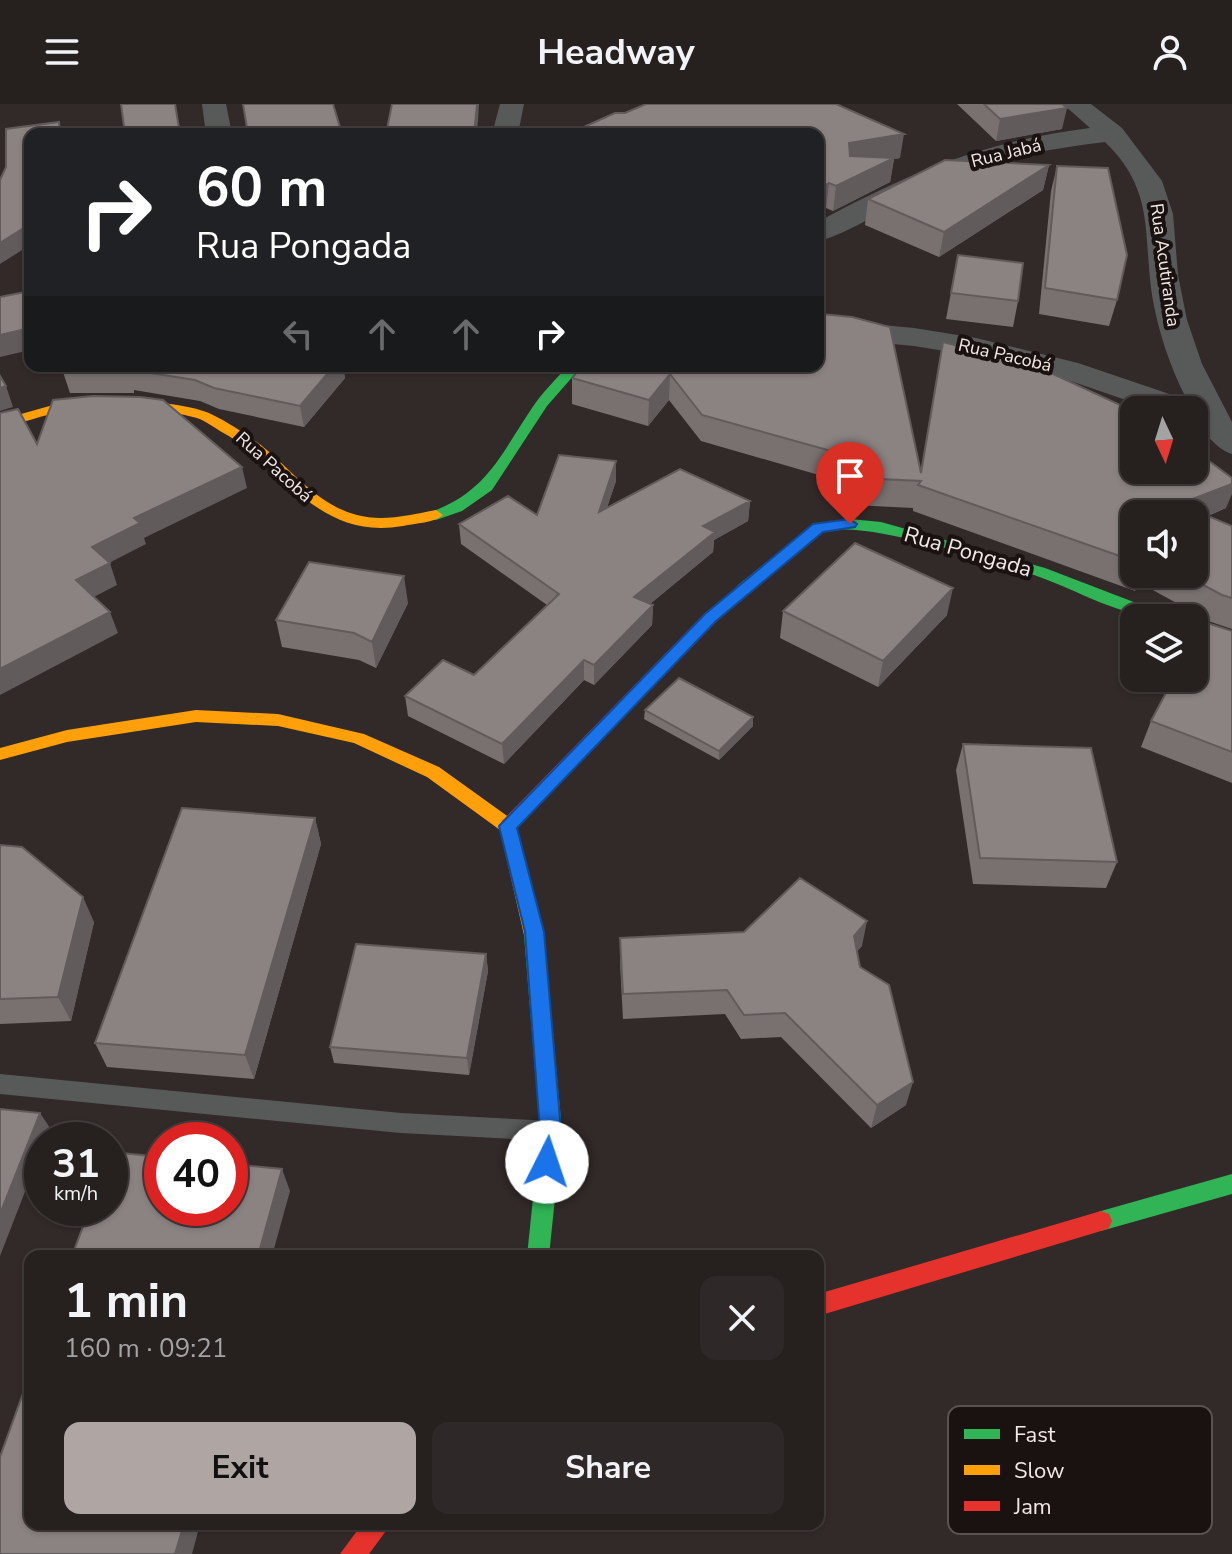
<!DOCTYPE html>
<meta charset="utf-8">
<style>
body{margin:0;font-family:"Nunito Sans",sans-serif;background:#2e2828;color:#f1f3f6;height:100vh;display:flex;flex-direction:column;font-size:30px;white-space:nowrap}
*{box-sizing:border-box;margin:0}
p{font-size:26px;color:#a4a3a4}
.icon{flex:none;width:44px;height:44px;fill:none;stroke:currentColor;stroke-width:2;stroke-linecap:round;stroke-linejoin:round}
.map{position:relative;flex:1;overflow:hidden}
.details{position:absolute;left:24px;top:1146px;width:800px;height:280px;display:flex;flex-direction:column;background:#26201f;border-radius:16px;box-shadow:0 2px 6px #0004,0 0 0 2px #423e3d}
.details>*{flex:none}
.top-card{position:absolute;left:24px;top:24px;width:800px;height:244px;border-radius:16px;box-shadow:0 2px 6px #0004,0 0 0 2px #423e3d;background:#202124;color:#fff;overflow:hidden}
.needle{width:52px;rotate:176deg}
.fabs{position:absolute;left:1120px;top:292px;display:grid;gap:16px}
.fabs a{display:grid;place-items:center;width:88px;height:88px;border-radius:16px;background:#26201f;box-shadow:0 2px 6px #0004,0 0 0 2px #423e3d;font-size:40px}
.speed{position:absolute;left:24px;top:1018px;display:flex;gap:16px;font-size:40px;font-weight:700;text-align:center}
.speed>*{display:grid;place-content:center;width:104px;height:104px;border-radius:50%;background:#26201f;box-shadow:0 2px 6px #0004,0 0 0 2px #423e3d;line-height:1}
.speed small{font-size:20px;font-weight:400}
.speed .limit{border:12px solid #d22;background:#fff;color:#111}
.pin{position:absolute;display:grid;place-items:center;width:68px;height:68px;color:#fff;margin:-82px -34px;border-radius:50% 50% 50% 0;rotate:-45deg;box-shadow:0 0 8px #0007}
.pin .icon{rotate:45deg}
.me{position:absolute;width:88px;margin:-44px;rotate:4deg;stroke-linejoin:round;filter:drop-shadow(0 0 6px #0008)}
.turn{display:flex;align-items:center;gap:28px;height:168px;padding:0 40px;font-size:36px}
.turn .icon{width:104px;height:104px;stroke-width:2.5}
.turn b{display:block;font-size:56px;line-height:68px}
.lanes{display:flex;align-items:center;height:76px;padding:0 40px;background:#0003;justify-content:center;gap:40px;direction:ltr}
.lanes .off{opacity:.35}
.round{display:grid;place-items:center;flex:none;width:84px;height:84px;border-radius:16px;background:#2e2828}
.summary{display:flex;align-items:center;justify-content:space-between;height:136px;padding:0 40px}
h1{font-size:48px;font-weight:700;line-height:60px}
.button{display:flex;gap:16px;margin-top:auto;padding:16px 40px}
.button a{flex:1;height:92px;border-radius:16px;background:#afa6a4;color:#111;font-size:32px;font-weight:700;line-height:92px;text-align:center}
.button a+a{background:#2e2828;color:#f1f3f6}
header{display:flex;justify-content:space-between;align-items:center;height:104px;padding:0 40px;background:#26201f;font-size:36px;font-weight:700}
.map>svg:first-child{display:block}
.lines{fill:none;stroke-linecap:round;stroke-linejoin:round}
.lane{fill:#585a5a;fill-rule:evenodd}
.street{fill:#585a5a;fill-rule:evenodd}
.fast{fill:#30b455;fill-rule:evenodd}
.slow{fill:#ff9f0a;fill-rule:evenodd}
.jam{fill:#e5322d;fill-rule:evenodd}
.wall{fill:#787170;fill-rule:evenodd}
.shaded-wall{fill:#615c5b}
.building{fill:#8b8382;stroke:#615c5b;stroke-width:2}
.route{fill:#1a73e8;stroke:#114b97;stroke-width:2}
.labels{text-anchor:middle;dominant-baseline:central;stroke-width:8;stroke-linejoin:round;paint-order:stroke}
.far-street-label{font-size:18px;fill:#f2e8e6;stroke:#191211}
.street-label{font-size:22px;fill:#f2e8e6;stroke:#191211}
.key{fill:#191211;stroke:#5a5251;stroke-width:2}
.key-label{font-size:22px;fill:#f2e8e6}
</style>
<header><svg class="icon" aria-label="menu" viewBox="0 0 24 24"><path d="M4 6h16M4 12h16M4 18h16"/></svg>Headway<svg class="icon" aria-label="person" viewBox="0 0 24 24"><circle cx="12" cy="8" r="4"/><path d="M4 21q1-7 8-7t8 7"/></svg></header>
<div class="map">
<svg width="1232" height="1450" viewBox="0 0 1232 1450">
<rect width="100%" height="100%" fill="#322a29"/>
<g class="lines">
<!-- lane -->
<path class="lane" d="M0 970 401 1009 551 1017 559 1020 563 1027 559 1034 551 1037 401 1029 0 990Z"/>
<!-- street -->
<path class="street" d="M202 0H226L232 30H206Z
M500 0H524L518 30H492Z
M1063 0H1091L1122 24 1162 77 1173 110 1178 171 1187 216 1202 260 1232 318V350C1217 346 1194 320 1194 306H1155L1056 272 976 252 914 242 818 233V215L914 224 976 234 1078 259 1187 296C1170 263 1158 227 1152 191 1143 129 1155 86 1105 38 1038 46 984 57 922 86 891 101 849 130 818 137V118C910 68 986 37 1090 24Z
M1194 515 1232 528V555L1194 542Z"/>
<!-- fast -->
<path class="fast" d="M568 262H582L547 302 492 386 462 407 436 416 431 414V408C488 387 500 351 532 304 542 289 555 276 568 262Z
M850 415 881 418 1045 464 1165 510 1167 514C1121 514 1078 486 1034 471 995 459 853 411 820 430 795 445 772 470 750 489H738L736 485 738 481 813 421Z
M534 823 541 826 544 831 562 1027 549 1152H527L540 1027 524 831 527 826Z
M1232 1070V1090L1101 1127 1093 1124 1090 1117 1093 1110 1101 1107Z"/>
<!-- slow -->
<path class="slow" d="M83 297C114 295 183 297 211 310 231 320 250 332 268 347 296 371 319 401 357 411 383 418 410 411 436 406L443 411C434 419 416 419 403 422 316 437 285 362 220 327 212 322 203 315 193 313 154 303 105 300 65 307 43 311 22 319 0 324V316L53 301Z
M196 606 278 610 364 630 439 663 514 717 544 831 541 836 534 839 527 836 524 831 500 726 427 673 354 639 278 622 196 618 67 638 0 656V644L67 626Z"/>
<!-- jam -->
<path class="jam" d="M744 480 750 481 752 485 750 489 717 517 514 727H502L499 722 502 717 705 509Z
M1101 1107 1109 1110 1112 1117 1109 1124 1101 1127 818 1212V1190Z
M362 1420H391L369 1450H340Z"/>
</g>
<!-- wall -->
<path class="wall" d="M841 0V2L900 54 894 55 890 78 833 107 826 104 818 108Z
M957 0H1062V25L996 37Z
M1049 61 1043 86 939 153 865 121 868 95Z
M1057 62 1117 196 1109 222 1039 210 1051 87Z
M958 151 1018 197 1013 223 946 215Z
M65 262H343L345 274 304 323 219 305 200 297 134 286V289H70L63 268Z
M818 262 921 368 1226 404 1208 412 1232 422V525L1211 518 1140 479 1135 487 913 407V404L833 400 836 376 701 337 669 296 648 322 572 300V274ZM1134 410 1194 470H1134Z
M616 377 607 403 750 397 748 417 714 436 713 448 650 500 653 501 652 521 594 581 584 576 504 660 408 612 405 592 474 571 547 501 461 440 459 420 537 411Z
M408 499 376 564 359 556 282 543 276 516Z
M783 507 947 511 878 583 780 534Z
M1232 527V679L1141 643 1151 617Z
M645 606 753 622 719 656 644 615Z
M963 640 1117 758 1106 784 973 780 956 666Z
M315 714 321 740 254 975 107 963 95 939Z
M0 741 94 818 71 917 0 920Z
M620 834 862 842 857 847 860 863 906 1001 871 1024 781 933 741 935 725 910 623 915 620 859Z
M486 850 488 867 469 971 334 959 330 943Z"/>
<!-- shaded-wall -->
<path class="shaded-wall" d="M477 0H479L477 30H474Z
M1067 4 1062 25 996 37 1000 15Z
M904 30 900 54 894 55 890 78 833 107 836 82 847 64 849 39Z
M1049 61 1043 86 939 153 944 128Z
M829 79 826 104 818 108V85Z
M30 120V141L0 160V139Z
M30 224V246L0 253V231Z
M334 262H343L345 274 304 323 300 302Z
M670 270 669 296 648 322 649 296Z
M6 282 13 303 0 307V284Z
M616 357V377L599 428V408Z
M242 363 247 384 144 434 146 440 99 464 92 443 134 414Z
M1232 380V390L1226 404 1194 417 1179 400Z
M750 397 748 417 714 436 713 448 634 513V493L703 422Z
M110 459 117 481 84 498 76 476Z
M1141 470H1143L1140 479 1135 487Z
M404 472 408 499 376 564 372 538Z
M953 484 947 511 878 583 883 557Z
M653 501 652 521 594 581V561Z
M110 508 118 529 0 591V565Z
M584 556V576L504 660 502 640Z
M753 613V622L719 656V647Z
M315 714 321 740 254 975 245 951Z
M83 793 94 818 71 917 58 893Z
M867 817 862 842 849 856 854 832Z
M486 850 488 867 469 971 467 954Z
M913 978 906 1001 871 1024 877 1001Z
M40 1009 50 1024 45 1036H42V1044L0 1152V1110Z
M282 1065 290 1087 272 1152H258Z
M184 1420H200L192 1450H175Z"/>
<!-- building -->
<path class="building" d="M121 0H175L180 30H125Z
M243 0H333L342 30H248Z
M392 0H477L474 30H386Z
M646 0H836L904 30 849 39 850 52 894 54 836 82 829 79 818 85V30H568L615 9H625Z
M984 0H1062L1067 4 1000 15Z
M59 18 60 30H30V120L0 139V76L6 63V25Z
M945 56 1049 61 944 128 868 95Z
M1057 62 1108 64 1127 151 1117 196 1045 184Z
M958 151 1023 159 1018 197 951 189Z
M30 187V224L0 231V193Z
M818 207 821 210 852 213 890 223 921 369 943 238 1038 263 1122 302 1130 298 1141 306H1134V366H1194V346L1232 374V380L1179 400 1232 422V494L1222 491 1183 470H1194V410H1134V457L918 381 921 377 837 373 842 350 702 311 670 270 649 296 572 274 582 262H818Z
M65 262H334L300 302 214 284 195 276 125 265 128 268H63Z
M0 272 6 282 0 284Z
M93 292 140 293 163 296 242 363 134 414 140 419 92 443 110 459 76 476 110 508 0 565V309L18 305 37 340 53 296Z
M559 351 616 357 599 408 680 365 750 397 703 422 715 428 634 493 653 501 594 561 584 556 502 640 405 592 443 556 474 571 559 490 459 420 508 392 537 411Z
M855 439 953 484 883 557 783 507Z
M309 458 404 472 372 538 354 529 276 516Z
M1204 518 1232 527V648L1151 617 1174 574H1194V537Z
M679 574 753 613 719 647 645 606Z
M963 640 1091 644 1117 758 980 754Z
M182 704 315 714 245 951 95 939Z
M0 741 22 743 83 793 58 893 0 895Z
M800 774 867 817 854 832 860 863 889 881 913 978 877 1001 785 909 744 911 727 886 623 890 620 834 744 828Z
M356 840 486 850 467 954 330 943Z
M0 1005 40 1009 0 1110Z
M110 1048 162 1053V1104H230V1060L282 1065 258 1152H72L90 1104H110Z
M30 1270V1420H184L175 1450H0V1353Z"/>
<!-- route -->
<path class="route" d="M850 415 857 420 855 423 823 428 716 517 517 724 544 828 561 1027 555 1065 547 1068 539 1065 536 1058 540 1027 525 828 499 722 705 510 813 420Z"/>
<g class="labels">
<!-- far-street labels -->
<g class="far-street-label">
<text transform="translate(1006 49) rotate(-14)">Rua Jabá</text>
<text transform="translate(1165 161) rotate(82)">Rua Acutiranda</text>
<text transform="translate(1005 251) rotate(13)">Rua Pacobá</text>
<text transform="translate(274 363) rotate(42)">Rua Pacobá</text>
</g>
<!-- street labels -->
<g class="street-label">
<text transform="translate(968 448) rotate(16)">Rua Pongada</text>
</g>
</g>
<!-- legend -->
<rect x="948" y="1302" width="264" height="128" rx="12" class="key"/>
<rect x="964" y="1325" width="36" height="10" fill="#30b455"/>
<rect x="964" y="1361" width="36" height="10" fill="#ff9f0a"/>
<rect x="964" y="1397" width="36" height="10" fill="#e5322d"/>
<g class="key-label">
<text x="1014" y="1338">Fast</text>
<text x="1014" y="1374">Slow</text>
<text x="1014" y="1410">Jam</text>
</g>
</svg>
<div class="fabs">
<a><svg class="needle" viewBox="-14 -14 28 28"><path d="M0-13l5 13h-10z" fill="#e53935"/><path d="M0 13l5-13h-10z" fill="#a4a3a4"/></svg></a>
<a><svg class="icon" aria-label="sound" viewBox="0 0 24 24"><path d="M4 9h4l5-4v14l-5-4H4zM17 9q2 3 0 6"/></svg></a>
<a><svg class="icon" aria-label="layers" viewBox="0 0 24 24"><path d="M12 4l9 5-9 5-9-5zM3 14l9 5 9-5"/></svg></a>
</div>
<div class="speed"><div>31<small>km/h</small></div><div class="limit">40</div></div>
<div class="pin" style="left:850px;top:420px;background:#d93025"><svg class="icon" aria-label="arrive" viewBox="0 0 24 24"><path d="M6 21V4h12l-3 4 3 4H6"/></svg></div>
<svg class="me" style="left:547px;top:1058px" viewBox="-20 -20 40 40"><circle r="19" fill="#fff"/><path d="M0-13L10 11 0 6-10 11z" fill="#1a73e8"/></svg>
<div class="top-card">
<div class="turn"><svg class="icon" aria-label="right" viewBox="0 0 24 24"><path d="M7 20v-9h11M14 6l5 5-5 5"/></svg><div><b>60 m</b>Rua Pongada</div></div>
<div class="lanes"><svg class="icon off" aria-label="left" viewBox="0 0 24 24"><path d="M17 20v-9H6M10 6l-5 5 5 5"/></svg><svg class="icon off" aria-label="ahead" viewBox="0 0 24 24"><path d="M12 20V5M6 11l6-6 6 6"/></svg><svg class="icon off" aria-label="ahead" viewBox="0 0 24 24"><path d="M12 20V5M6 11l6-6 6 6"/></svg><svg class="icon" aria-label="right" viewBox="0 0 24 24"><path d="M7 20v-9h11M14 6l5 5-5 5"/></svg></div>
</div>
<section class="details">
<div class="summary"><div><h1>1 min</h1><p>160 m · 09:21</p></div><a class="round"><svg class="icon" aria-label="close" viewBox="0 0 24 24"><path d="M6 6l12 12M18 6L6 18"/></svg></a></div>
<div class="button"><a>Exit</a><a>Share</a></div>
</section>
</div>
